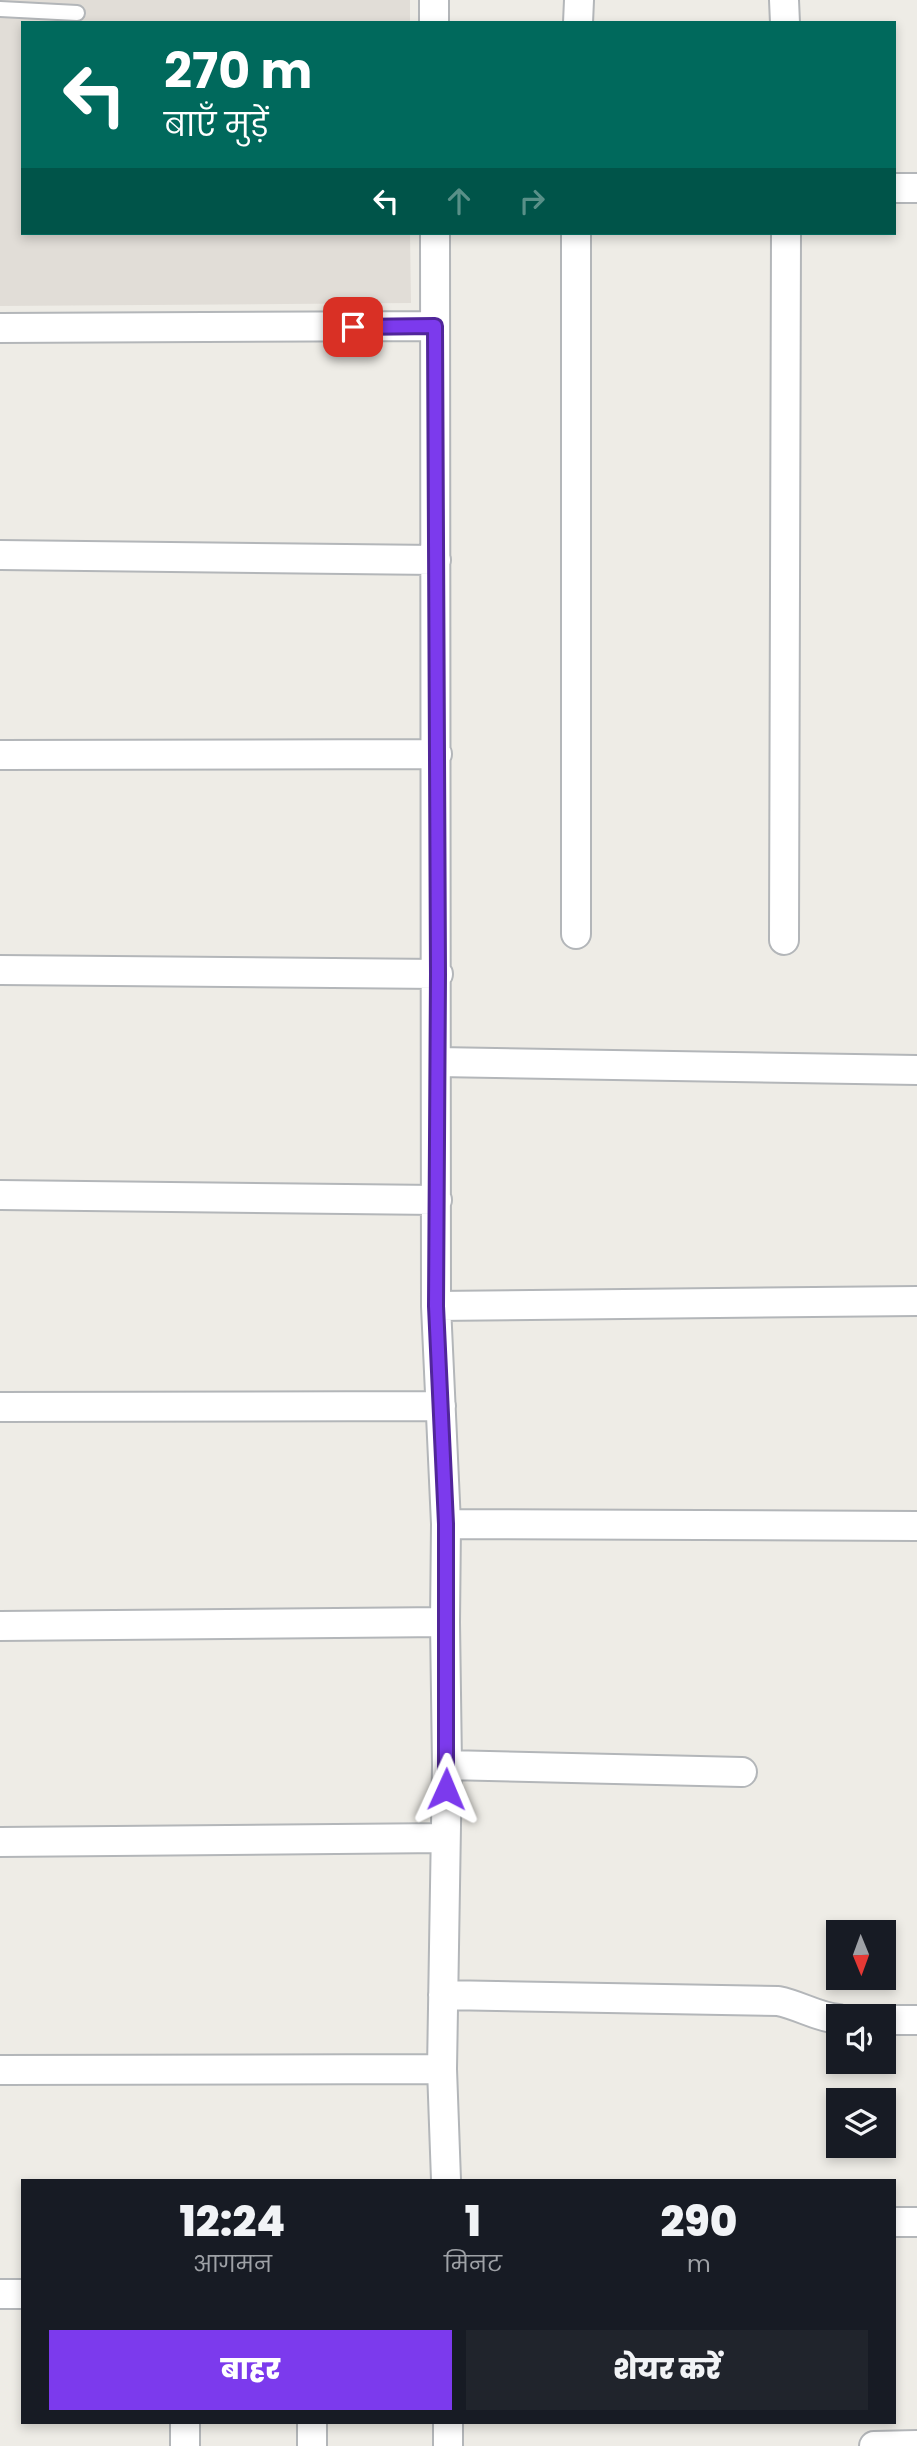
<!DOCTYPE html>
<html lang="hi">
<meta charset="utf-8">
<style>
body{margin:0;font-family:Poppins,"Noto Sans Devanagari",sans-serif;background:#20242c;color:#f1f3f6;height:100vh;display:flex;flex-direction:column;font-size:26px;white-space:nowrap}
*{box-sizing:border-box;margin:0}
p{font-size:23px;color:#9ea1a6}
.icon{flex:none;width:38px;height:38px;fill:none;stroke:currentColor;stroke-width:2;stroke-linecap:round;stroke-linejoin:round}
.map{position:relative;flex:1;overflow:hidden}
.drawer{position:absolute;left:21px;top:2179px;width:875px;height:245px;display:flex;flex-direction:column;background:#171b24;border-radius:0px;box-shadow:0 4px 10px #0003}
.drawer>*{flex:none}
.hud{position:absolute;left:21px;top:21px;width:875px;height:214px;border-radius:0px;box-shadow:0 4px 10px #0003;background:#00695c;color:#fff;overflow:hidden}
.needle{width:46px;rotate:179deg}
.tools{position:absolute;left:826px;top:1920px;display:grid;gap:14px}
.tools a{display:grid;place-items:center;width:70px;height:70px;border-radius:0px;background:#171b24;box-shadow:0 4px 10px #0003;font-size:35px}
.pin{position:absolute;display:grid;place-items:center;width:60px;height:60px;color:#fff;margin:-30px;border-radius:14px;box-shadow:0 4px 10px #0006}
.me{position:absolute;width:77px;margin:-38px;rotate:1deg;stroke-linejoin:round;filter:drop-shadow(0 0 5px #0008)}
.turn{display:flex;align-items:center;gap:24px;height:147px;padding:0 28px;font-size:32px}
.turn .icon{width:91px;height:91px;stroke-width:2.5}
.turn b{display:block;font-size:49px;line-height:60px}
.lanes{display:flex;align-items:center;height:66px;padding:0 28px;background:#0003;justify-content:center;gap:35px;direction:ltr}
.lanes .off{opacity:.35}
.eta{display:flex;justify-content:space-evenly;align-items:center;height:119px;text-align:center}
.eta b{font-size:42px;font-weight:800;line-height:49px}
.primary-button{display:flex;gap:14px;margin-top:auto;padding:14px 28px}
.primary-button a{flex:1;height:80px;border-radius:0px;background:#7c3aed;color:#fff;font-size:28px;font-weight:800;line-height:80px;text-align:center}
.primary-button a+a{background:#20242c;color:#f1f3f6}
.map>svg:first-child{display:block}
.education{fill:#e1ddd7}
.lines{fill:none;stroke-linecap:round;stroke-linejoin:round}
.service-casing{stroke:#b3b6b9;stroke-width:18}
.minor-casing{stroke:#b3b6b9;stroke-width:32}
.service{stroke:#fff;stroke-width:14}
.minor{stroke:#fff;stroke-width:28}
.route-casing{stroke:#51269a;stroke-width:18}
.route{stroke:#7c3aed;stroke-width:12}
</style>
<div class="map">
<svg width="917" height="2446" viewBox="0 0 917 2446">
<rect width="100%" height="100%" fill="#eeece6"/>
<!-- education -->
<path class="education" d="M0 0H410V23H23V233H410L411 303 0 306Z"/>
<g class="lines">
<defs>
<path id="service" d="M0 9 77 13"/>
<path id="minor" d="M434 0V23
M784 0 785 23
M578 23 579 0
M894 188H917
M435 233 436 1306 446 1524 445 1622 447 1765 442 2069 446 2180
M0 328 435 326
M0 555 436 560
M0 755 437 754
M576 934V233
M784 940 786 233
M0 970 438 974
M438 1062 917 1070
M0 1195 437 1200
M436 1306 917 1301
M0 1407 441 1406
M446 1524 917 1526
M0 1626 445 1622
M447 1765 742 1772
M0 1842 445 1838
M443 1995 778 2001C799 2005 817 2017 838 2019
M884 2020H917
M0 2070 442 2069
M894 2222H917
M0 2294H23
M185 2422V2446
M448 2422V2446
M312 2446V2422
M874 2446 917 2445"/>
</defs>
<!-- service casing -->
<use href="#service" class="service-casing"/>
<!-- minor casing -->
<use href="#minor" class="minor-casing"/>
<!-- service -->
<use href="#service" class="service"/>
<!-- minor -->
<use href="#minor" class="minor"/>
</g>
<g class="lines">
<defs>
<path id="route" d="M353 327 435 326 438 974 436 1306 446 1524V1789"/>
</defs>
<!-- route casing -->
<use href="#route" class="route-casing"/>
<!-- route -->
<use href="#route" class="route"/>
</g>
</svg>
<div class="tools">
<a><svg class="needle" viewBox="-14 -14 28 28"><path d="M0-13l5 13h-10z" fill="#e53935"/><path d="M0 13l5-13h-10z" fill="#9ea1a6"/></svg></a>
<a><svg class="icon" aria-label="sound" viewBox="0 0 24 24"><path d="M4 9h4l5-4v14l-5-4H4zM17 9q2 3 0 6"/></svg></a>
<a><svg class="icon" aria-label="layers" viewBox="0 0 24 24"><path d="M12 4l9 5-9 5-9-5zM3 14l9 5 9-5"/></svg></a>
</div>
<div class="pin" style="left:353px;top:327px;background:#d93025"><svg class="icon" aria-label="arrive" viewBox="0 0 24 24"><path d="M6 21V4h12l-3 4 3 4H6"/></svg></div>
<svg class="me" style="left:446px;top:1789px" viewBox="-20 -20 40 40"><path d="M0-17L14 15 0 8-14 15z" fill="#7c3aed" stroke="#fff" stroke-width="4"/></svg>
<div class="hud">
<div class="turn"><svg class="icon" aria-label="left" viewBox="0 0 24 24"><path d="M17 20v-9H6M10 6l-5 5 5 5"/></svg><div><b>270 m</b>बाएँ मुड़ें</div></div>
<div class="lanes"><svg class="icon" aria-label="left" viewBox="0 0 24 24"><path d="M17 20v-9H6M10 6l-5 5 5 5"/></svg><svg class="icon off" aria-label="ahead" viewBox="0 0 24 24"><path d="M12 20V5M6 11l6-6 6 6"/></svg><svg class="icon off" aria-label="right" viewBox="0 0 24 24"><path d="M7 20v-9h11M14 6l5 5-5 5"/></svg></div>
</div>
<section class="drawer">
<div class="eta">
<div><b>12:24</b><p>आगमन</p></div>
<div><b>1</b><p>मिनट</p></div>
<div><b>290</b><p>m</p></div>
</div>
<div class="primary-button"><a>बाहर</a><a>शेयर करें</a></div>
</section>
</div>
